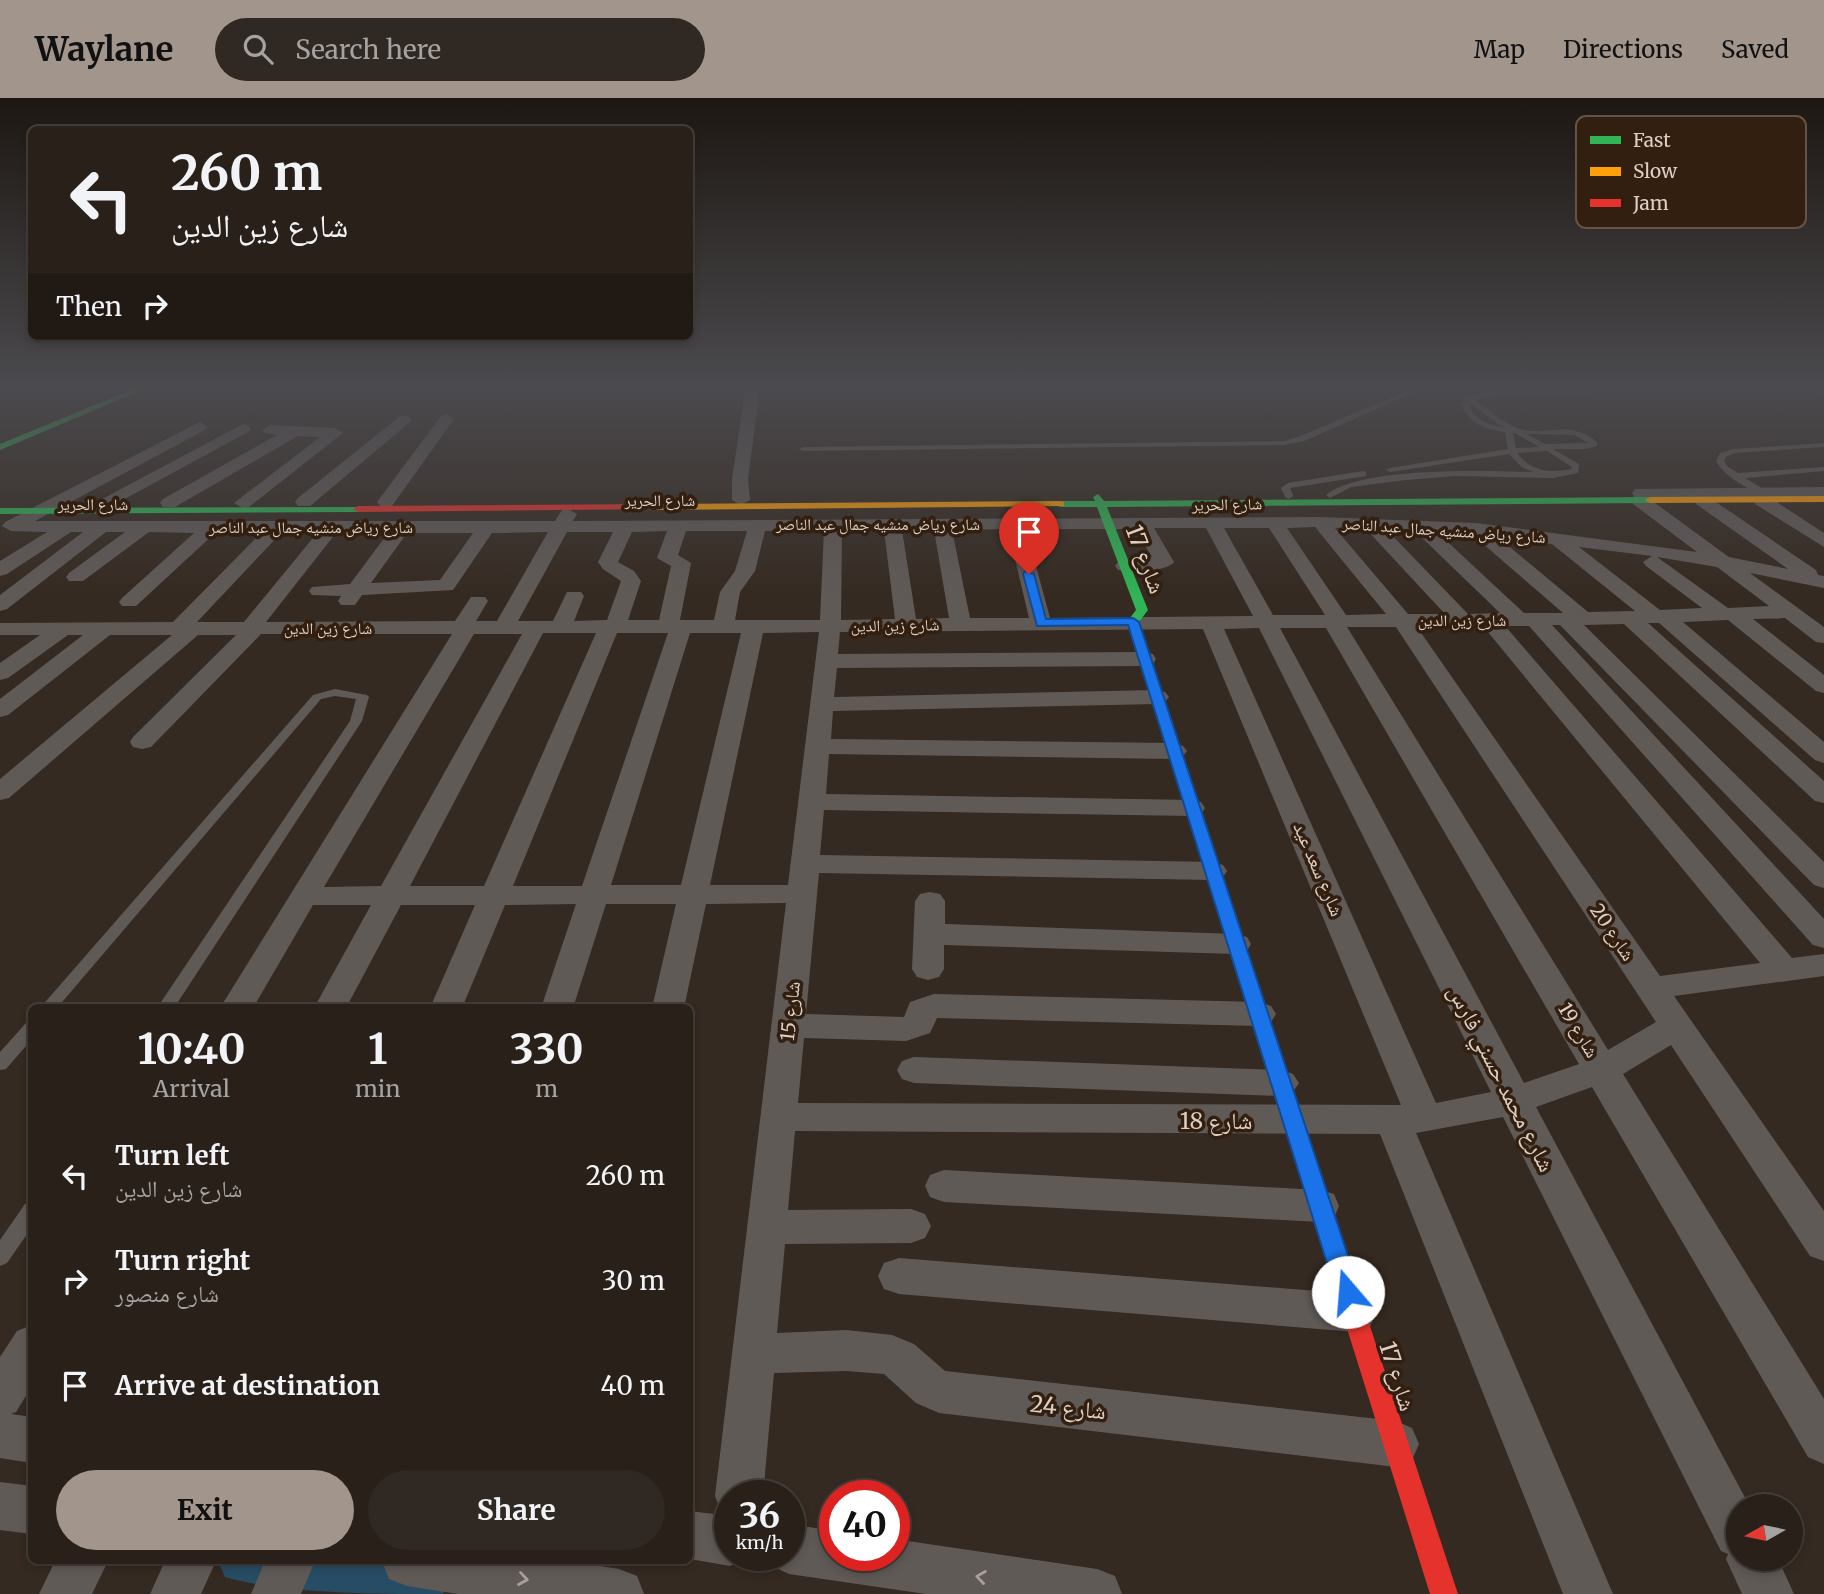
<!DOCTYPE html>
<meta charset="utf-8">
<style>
body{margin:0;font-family:Merriweather,"Noto Naskh Arabic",serif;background:#302822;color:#f1f3f6;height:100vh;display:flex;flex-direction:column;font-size:26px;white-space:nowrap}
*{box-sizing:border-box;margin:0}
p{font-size:23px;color:#a5a3a2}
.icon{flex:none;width:38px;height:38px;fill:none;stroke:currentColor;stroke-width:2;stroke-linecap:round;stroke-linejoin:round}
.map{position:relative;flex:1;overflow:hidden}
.drawer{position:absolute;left:28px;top:906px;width:665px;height:560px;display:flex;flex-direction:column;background:#282019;border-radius:10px;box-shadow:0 4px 10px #0003,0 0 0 2px #443e38}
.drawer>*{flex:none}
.hud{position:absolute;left:28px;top:28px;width:665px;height:214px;border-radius:10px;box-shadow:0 4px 10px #0003,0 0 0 2px #443e38;background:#282019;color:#f1f3f6;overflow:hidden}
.needle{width:46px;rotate:261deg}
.fabs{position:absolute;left:1726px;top:1396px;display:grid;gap:14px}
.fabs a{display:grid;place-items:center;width:77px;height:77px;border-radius:50%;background:#282019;box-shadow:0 4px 10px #0003,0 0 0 2px #443e38;font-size:35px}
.speed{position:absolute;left:714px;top:1382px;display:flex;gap:14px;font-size:35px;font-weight:700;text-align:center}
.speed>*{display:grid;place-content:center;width:91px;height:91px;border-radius:50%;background:#282019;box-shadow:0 4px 10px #0003,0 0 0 2px #443e38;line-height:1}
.speed small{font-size:18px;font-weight:400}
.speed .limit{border:10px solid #d22;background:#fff;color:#111}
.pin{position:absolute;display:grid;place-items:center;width:60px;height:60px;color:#fff;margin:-72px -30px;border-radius:50% 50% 50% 0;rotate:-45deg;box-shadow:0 0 7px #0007}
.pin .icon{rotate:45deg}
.me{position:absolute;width:77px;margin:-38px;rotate:342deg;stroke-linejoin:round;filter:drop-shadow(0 0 5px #0008)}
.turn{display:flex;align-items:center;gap:24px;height:147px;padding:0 28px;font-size:32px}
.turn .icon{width:91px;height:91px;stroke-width:2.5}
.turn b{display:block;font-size:49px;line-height:60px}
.then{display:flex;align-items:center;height:66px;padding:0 28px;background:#0003;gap:14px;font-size:26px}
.eta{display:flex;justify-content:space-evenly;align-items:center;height:119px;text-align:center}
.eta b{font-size:42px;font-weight:700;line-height:49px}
.button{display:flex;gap:14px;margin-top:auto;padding:14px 28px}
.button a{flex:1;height:80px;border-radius:42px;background:#a2958c;color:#111;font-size:28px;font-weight:700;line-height:80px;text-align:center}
.button a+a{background:#302822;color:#f1f3f6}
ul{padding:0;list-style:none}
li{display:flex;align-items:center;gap:21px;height:105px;padding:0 28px}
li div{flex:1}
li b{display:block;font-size:26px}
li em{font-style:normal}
header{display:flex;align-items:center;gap:42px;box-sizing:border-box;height:98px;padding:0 35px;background:#a2958c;color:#111}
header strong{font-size:33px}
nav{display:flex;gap:38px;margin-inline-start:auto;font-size:24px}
.search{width:490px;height:63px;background:#302822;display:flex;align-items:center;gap:18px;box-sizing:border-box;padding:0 24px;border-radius:38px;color:#a5a3a2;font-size:26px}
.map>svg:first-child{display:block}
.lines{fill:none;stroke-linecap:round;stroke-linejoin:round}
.canal{fill:#274d64;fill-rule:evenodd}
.lane{fill:#605a57;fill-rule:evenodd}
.street{fill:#605a57;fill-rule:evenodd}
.fast{fill:#30b455;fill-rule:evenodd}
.slow{fill:#ff9f0a;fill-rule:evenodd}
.jam{fill:#e5322d;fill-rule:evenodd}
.oneway{stroke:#aaa099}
.route{fill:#1a73e8;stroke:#114b97;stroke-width:2}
.labels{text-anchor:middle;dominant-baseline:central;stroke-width:7;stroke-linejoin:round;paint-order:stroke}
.far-street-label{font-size:16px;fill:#dccfc5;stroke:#321f0f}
.street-label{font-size:19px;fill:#dccfc5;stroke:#321f0f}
.near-street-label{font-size:23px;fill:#dccfc5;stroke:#321f0f}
.key{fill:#321f0f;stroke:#655446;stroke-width:2}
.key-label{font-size:19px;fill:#dccfc5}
</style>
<header>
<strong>Waylane</strong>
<div class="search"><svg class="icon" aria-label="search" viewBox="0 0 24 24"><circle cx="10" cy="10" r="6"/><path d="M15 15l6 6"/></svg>Search here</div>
<nav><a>Map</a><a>Directions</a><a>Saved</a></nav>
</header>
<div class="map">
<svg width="1824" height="1496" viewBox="0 0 1824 1496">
<rect width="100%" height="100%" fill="#352a21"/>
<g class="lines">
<!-- canal -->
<path class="canal" d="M218 1463H428L441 1468 448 1485 443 1496C380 1496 282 1496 225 1479Z"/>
<!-- lane -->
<path class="lane" d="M1421 287H1431L1304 343 1284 347 803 353 799 351 803 349 1284 343 1298 339Z
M1634 287H1755L1673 292Z
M1821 290 1824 291V295L1817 292Z
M1503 291 1589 293 1586 297 1503 295 1475 302C1488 311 1502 324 1517 330 1543 340 1568 320 1597 344V348L1586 351H1553L1579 366 1578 375 1553 380 1455 378 1406 382 1351 389 1330 400 1326 397C1362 368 1486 373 1534 374L1523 370 1509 356 1390 374 1386 372 1390 370 1508 351 1505 334C1484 331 1470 326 1461 306L1466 299ZM1470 305 1500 327 1506 330C1488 327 1476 323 1469 307ZM1513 335H1515L1539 349 1516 350ZM1527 336 1575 337 1588 345 1545 346ZM1547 353 1572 369 1571 371C1549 375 1532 374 1517 355Z
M1824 345V349L1734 355 1726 359 1724 363 1727 368 1738 375 1824 369V373L1745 380 1765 392 1766 394 1762 397C1746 390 1724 378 1716 363L1720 355 1733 351Z
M1363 373 1366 374V378L1290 390 1293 398 1289 401 1286 400 1281 390 1288 385Z
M335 591 367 597 369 599 362 623 174 910H157L350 623 356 601 335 598 321 601 57 910H40L313 597Z
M32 923V941L6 971 0 972V954L26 925Z
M32 1104V1129L7 1165 0 1168V1142L25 1106Z"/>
<!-- street -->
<path class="street" d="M746 287H760L748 381 750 402 741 407 732 402V381Z
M446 316 454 321 392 408H380L377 404 380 400 441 318Z
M404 317 409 319 412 322 409 325 310 408H298L295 404 298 400 399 319Z
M200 324 208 329 205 332 35 423H555L562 412 568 411 577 416 573 423 1320 419 1476 425 1697 454 1633 406 1630 402 1634 398 1632 395 1635 391 1824 389V399H1769L1824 435V449L1755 406 1754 400H1710L1816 472 1818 477 1824 478V490L1750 475 1824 529V545L1816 544 1785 520 1753 521 1824 577V595L1816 593 1728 522 1683 524 1824 644V665L1815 662 1659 525H1648L1824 683V705L1815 703 1624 526 1584 527 1824 764V790L1814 787 1560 527H1552L1824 821V850L1813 847 1529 528H1505L1792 860 1824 856V878L1674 898 1824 1113V1163L1810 1158 1671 947 1623 976 1824 1301V1366L1808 1359 1592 989 1536 1009 1750 1409H1738V1461H1778L1794 1496H1742L1726 1461 1728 1456 1721 1453 1503 1019 1416 1035 1613 1496H1563L1380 1036 795 1033 788 1112 911 1111 925 1116 931 1128 925 1140 911 1145 785 1146 777 1235 846 1232 892 1237 914 1246 945 1273 1396 1323 1412 1330 1419 1346 1412 1362 1396 1369 939 1315 916 1305 884 1276 846 1273 774 1275 763 1398H730V1418L722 1415 715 1398 786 805 706 806 684 910H652L676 806H606L573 910H541L576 806 505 807 462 910H430L475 807H401L346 910H314L371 807H313L253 910H220L452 536H261L151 649 142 651 133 649 130 644 133 639 236 537H198L9 700 0 702V681L172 537H110L8 617 0 619V601L83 537H68L8 580 0 582V565L40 537H0V525L173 524 261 435H215L136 508H122L119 504 122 500 194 435 149 434 83 483H69L66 479 69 475 125 434H106L7 511 0 513V497L83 434H71L7 476 0 478V463L47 434 11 433 2 428 5 424ZM1648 400H1695L1696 406 1788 471 1729 459ZM1315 429 1386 516 1346 517 1287 430ZM1154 430H1206L1253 518 1050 520 1026 431H1135L1152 459 1118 464 1115 468 1118 472C1131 475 1165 474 1174 464ZM1224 430H1269L1325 517H1273ZM1335 430 1366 431 1445 516H1408ZM1008 431 1029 520H970L952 432ZM824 432 820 522H735L740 494 755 473 765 433ZM842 432H884L895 521 841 522ZM902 432H934L949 520 916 521ZM1387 432 1416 434 1500 515 1468 516ZM667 433 657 460 671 468 659 522H628L641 483 634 473 618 464 632 434ZM686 433H747L735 473 720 494 714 522H680L691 465 678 457ZM548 434 497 523H476L488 503 485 499H471L455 523 266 524 336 435H388L350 486 312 489 309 493 312 497 341 498 338 503 341 507H355L362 497 453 492 492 435ZM567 434H613L598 464 603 471 621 483 607 522 574 523 584 498 581 494H567L553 523H518ZM281 435H317L244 524H197ZM407 435H473L440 482 371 485ZM1439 436 1474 438 1563 515H1524ZM1499 440 1552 446 1635 513 1588 514ZM1579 449 1652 458 1643 464 1646 468 1702 510 1660 512ZM1657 459 1717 469 1769 508 1728 510ZM1462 528H1483L1760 865 1660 878 1417 529ZM1347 529H1396L1656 924 1608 952ZM1259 530 1491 994 1436 1005 1224 531ZM1280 530H1326L1579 966 1524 985ZM1203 531 1401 1007 798 1005 804 940 906 943 930 935 937 920 1259 928 1271 924 1276 916 1271 908 1259 904 934 896 910 904 904 919 806 916 819 775 1213 782 1223 779 1227 773 1223 767 1213 764 820 757 824 712 1192 718 1201 716 1205 710 1201 704 1192 702 826 696 829 656 1174 661 1183 658 1187 653 1183 648 1174 645 831 641 833 613 1157 606 1165 604 1169 599 1165 594 1157 592 834 599 837 570 1145 568 1153 566 1156 561 1153 556 1145 554 838 556 840 534ZM819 534 788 787H710L763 535ZM543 535H596L484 788H410ZM617 535H668L582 788H513ZM690 535H741L681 787H611ZM474 536H522L381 788 324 789Z
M243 326 248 328 251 331 248 334 108 410 102 411 93 406Z
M270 327 335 330 343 335 249 409 243 410 234 405 320 339 298 338 175 409H163L160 405 163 401 277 337 265 335 262 332Z
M930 794 940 796 945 803V826L1236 836 1247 839 1251 846 1247 853 1236 856 944 847V871L939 879 928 882 917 879 912 871 915 803 920 796Z
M914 959 1281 972 1293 976 1299 985 1293 994 1281 998 914 985 902 981 897 972 902 963Z
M944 1072 1320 1092 1334 1096 1339 1108 1334 1120 1320 1124 944 1104 930 1099 925 1088 930 1077Z
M899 1160 1355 1196 1370 1201 1376 1215 1370 1229 1355 1234 899 1196 884 1191 878 1178 884 1165Z
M32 1227V1288L16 1314 11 1316 32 1319V1365L0 1360V1259L17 1233Z
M0 1384 32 1388V1436L0 1432Z
M690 1413 730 1418V1458H748L747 1460 730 1468 690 1461Z
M789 1426 835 1433V1458H894V1441L1097 1471 1115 1478 1122 1496H926L789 1476 772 1468 767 1458H789Z
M55 1463H108L92 1496H39Z
M165 1463H216L201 1496H150Z
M265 1463H315L301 1496H251Z
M382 1463H569L619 1471 637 1478 644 1496H458L407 1488 389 1481Z"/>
<!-- fast -->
<path class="fast" d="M143 287H154L0 352V346Z
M1098 396 1104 403 1650 399 1655 402 1650 405 1107 409 1148 512 1139 524 1193 690 1186 694 1179 690 1127 524 1136 512 1097 409H1060L1055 406 1060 403H1095L1093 399Z
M362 409 363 411 358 414 0 416V410Z"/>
<!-- slow -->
<path class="slow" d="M1824 398V404L1650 405 1645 402 1650 399Z
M1060 403 1064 404V408L658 412 653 409 658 406Z
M1186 686 1193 690 1294 997 1291 1002 1284 1005 1277 1002 1274 997 1179 690Z"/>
<!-- jam -->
<path class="jam" d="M658 406 663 409 662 411 358 414 353 411 358 408Z
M1284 989 1291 992 1294 997 1458 1496H1430L1274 997 1277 992Z"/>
</g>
<!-- one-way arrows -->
<defs><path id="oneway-chevron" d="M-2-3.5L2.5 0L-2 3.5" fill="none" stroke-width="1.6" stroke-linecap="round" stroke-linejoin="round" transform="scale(1.75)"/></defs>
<g class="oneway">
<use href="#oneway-chevron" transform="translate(981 1479) rotate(-172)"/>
<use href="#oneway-chevron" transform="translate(523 1481) rotate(9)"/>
</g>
<!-- sky -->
<linearGradient id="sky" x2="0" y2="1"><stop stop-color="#1d1712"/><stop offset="0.58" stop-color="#4b4a4e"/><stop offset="1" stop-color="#4b4a4e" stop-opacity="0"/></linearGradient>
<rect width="1824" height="497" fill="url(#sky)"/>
<!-- route -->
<path class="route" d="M1025 473 1034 476 1046 521 1133 520 1139 524 1360 1194 1356 1201 1348 1204 1339 1201 1336 1194 1128 527 1037 528 1023 476Z"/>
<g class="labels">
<!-- far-street labels -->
<g class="far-street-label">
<text x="660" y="402">شارع الحرير</text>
<text x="93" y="406">شارع الحرير</text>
<text transform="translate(1227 406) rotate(-1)">شارع الحرير</text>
<text x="878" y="426">شارع رياض منشيه جمال عبد الناصر</text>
<text x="311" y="429">شارع رياض منشيه جمال عبد الناصر</text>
<text transform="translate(1444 432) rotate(4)">شارع رياض منشيه جمال عبد الناصر</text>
<text x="1462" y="522">شارع زين الدين</text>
<text transform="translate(895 527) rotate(-1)">شارع زين الدين</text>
<text x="328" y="530">شارع زين الدين</text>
</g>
<!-- street labels -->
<g class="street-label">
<text transform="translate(1319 771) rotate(67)">شارع سعد عيد</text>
<text transform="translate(1613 834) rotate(56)">شارع 20</text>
<text transform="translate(790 913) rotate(-84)">شارع 15</text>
<text transform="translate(1579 932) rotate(59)">شارع 19</text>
</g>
<!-- near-street labels -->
<g class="near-street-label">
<text transform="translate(1146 461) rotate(69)">شارع 17</text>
<text transform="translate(1502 980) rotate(63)">شارع محمد حسني فارس</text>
<text x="1216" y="1022">شارع 18</text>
<text transform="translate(1398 1278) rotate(72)">شارع 17</text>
<text transform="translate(1068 1309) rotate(6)">شارع 24</text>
</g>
</g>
<!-- legend -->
<rect x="1576" y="18" width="230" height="112" rx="10" class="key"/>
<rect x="1590" y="38" width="31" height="8" fill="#30b455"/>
<rect x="1590" y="69" width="31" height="9" fill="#ff9f0a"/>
<rect x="1590" y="101" width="31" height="8" fill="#e5322d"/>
<g class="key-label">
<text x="1633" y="49">Fast</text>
<text x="1633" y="80">Slow</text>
<text x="1633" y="112">Jam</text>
</g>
</svg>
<div class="fabs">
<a><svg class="needle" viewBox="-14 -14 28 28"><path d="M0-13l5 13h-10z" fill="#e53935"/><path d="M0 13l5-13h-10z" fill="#a5a3a2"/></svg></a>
</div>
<div class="speed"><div>36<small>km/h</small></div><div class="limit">40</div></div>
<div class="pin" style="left:1029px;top:476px;background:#d93025"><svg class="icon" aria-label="arrive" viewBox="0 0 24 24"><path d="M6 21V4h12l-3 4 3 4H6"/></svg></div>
<svg class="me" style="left:1348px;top:1194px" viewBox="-20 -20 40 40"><circle r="19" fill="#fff"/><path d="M0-13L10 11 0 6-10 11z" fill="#1a73e8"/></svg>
<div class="hud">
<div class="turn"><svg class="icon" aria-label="left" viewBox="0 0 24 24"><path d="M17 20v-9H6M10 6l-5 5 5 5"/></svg><div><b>260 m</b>شارع زين الدين</div></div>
<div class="then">Then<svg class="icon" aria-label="right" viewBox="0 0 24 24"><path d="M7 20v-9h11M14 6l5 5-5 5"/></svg></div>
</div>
<section class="drawer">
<div class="eta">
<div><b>10:40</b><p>Arrival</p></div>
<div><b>1</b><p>min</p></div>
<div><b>330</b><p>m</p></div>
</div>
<ul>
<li><svg class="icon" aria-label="left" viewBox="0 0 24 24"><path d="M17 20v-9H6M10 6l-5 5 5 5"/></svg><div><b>Turn left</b><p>شارع زين الدين</p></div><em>260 m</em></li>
<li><svg class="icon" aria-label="right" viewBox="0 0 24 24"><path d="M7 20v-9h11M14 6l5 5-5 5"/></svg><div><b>Turn right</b><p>شارع منصور</p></div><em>30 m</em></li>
<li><svg class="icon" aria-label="arrive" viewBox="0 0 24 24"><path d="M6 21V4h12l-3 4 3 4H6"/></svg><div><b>Arrive at destination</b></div><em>40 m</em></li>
</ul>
<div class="button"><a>Exit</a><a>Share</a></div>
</section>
</div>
